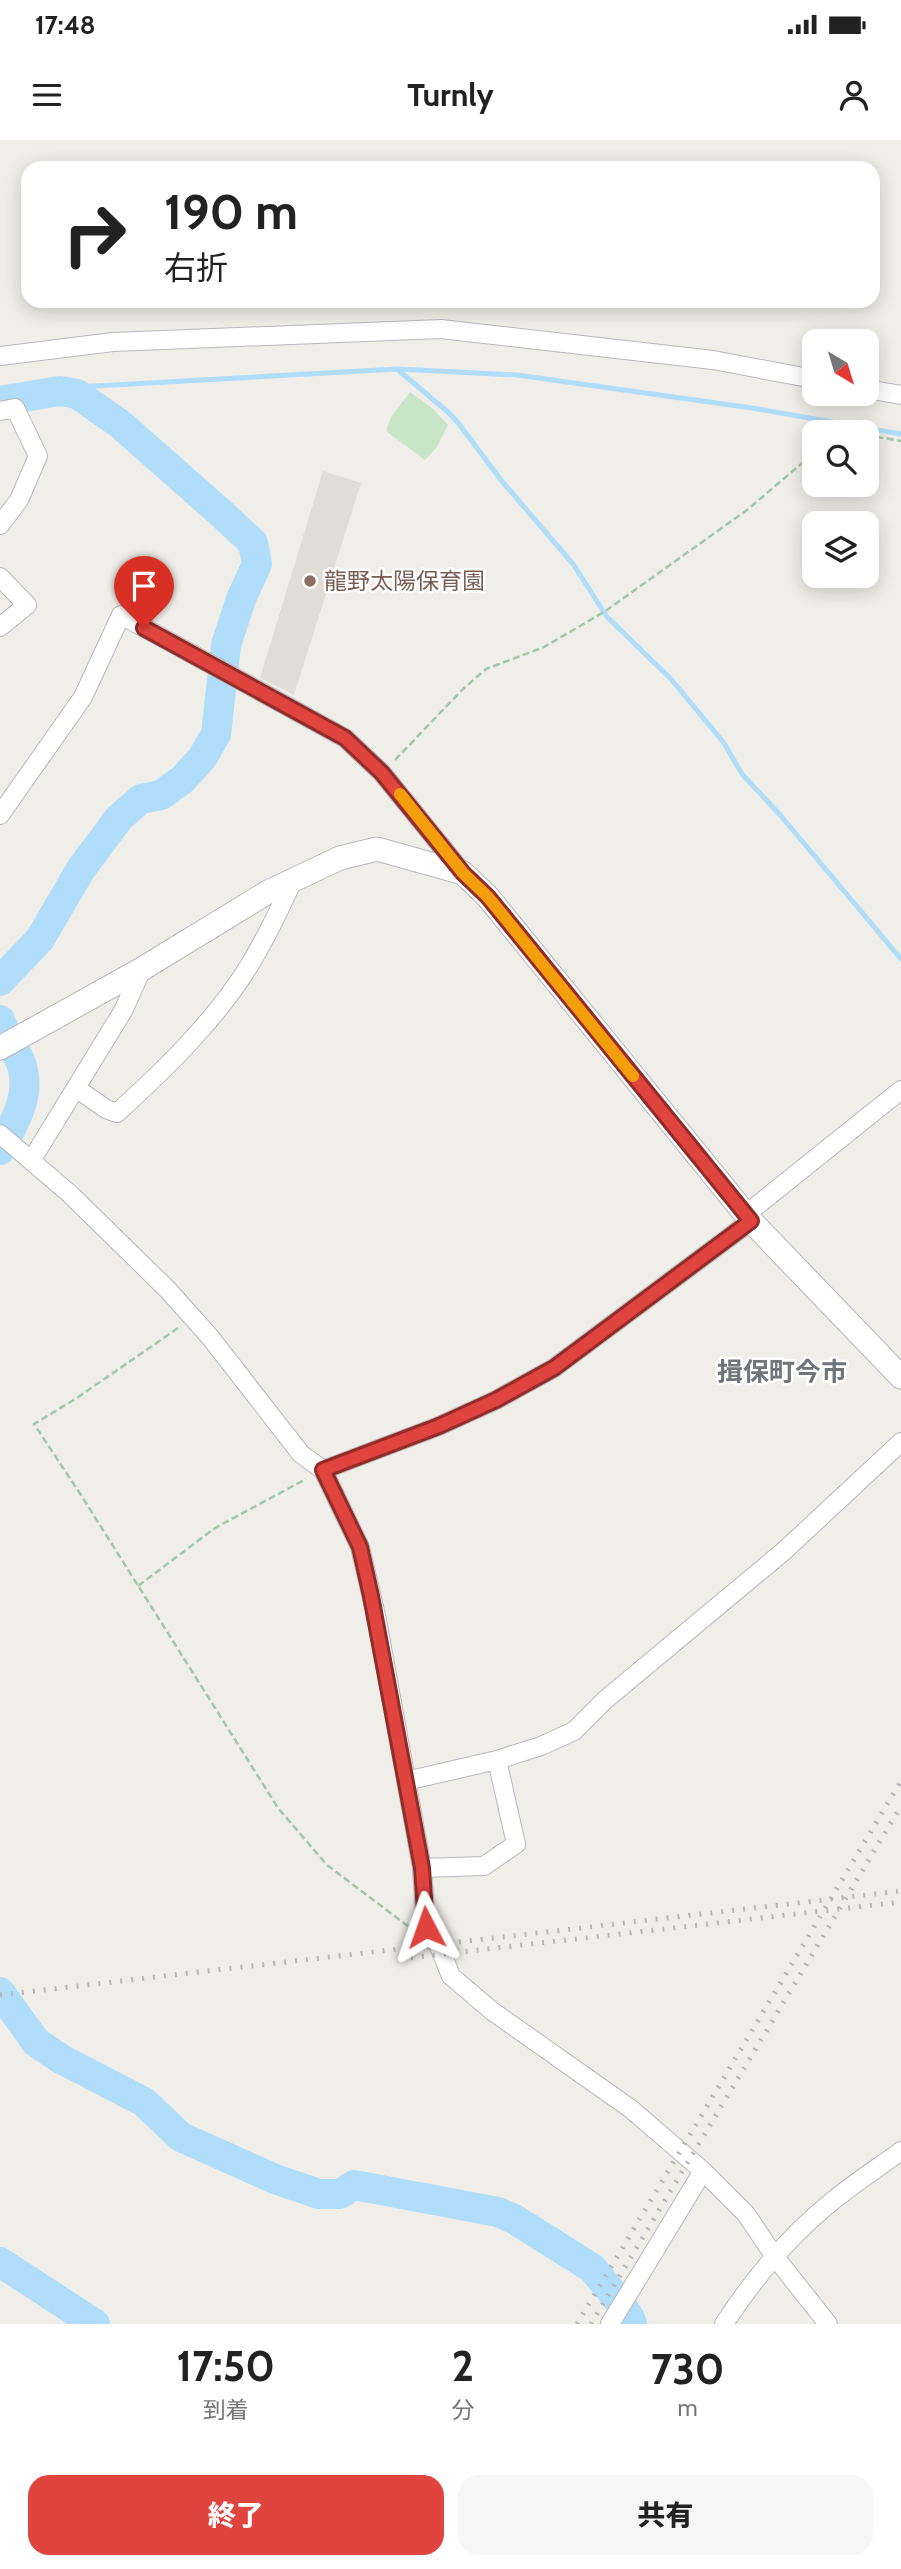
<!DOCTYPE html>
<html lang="ja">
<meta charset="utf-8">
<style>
body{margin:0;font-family:Cabin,"Noto Sans JP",sans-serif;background:#f6f6f6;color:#222;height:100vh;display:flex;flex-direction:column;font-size:26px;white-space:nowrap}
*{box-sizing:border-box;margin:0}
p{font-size:23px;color:#767676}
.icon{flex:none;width:38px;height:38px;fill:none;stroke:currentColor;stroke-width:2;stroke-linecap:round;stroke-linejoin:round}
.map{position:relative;height:2184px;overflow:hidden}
.details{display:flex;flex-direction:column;background:#fff;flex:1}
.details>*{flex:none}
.hud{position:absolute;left:21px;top:21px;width:859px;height:147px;border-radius:21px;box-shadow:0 4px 18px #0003;background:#fff;color:#222;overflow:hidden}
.needle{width:46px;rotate:142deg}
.tools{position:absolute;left:802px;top:189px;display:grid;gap:14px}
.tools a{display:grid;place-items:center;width:77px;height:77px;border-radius:14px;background:#fff;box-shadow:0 4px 18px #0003;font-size:35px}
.pin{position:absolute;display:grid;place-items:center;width:60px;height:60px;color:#fff;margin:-72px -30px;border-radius:50% 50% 50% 0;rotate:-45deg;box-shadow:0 0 7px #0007}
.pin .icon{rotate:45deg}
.me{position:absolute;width:77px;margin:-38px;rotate:356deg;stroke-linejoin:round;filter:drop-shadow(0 0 5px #0008)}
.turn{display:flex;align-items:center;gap:24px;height:147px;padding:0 28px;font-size:32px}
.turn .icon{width:91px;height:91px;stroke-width:2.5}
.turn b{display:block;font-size:49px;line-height:60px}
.eta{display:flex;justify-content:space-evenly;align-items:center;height:119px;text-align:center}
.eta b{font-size:42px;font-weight:800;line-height:49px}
.primary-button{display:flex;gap:14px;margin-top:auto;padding:14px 28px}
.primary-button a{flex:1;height:80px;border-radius:21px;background:#df443f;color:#fff;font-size:28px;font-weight:800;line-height:80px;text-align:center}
.primary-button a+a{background:#f6f6f6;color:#222}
.status{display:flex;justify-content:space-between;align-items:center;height:49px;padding:0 35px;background:#fff;direction:ltr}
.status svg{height:19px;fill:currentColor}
header{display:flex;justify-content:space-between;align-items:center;height:91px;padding:0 28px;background:#fff;font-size:32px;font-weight:800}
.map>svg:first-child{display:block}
.education{fill:#e0ddd7}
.green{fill:#c8e6c7}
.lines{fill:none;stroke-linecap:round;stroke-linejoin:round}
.stream{stroke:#afddfa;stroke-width:5}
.river{stroke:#afddfa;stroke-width:30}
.minor-casing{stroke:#b5b8bc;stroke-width:20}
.tertiary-casing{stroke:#b5b8bc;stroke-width:25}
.path{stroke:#a0c7a9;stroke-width:2.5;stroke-dasharray:7 3.5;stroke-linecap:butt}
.minor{stroke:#fff;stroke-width:18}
.tertiary{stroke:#fff;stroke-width:23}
.rail{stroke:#b6b7b7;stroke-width:5;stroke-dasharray:2 9;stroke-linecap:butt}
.route-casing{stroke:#912c29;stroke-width:18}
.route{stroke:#df443f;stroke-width:12}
.slow{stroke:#f59e0b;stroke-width:12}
.education-dot{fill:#8d6e63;stroke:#fff;stroke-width:2.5}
.labels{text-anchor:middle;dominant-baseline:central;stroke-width:5;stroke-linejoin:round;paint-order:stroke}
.education-label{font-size:23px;fill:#785e54;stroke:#fff;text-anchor:start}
.quarter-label{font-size:26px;font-weight:bold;fill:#707579;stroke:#fff}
</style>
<div class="status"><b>17:48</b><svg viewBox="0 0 49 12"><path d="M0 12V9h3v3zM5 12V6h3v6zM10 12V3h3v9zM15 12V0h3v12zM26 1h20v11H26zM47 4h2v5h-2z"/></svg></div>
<header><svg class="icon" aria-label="menu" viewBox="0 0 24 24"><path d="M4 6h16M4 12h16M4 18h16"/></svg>Turnly<svg class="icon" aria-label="person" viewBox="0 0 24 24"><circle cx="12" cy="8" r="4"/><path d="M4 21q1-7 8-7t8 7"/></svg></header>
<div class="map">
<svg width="901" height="2184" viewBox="0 0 901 2184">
<rect width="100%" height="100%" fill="#f0eee8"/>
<!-- education -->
<path class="education" d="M323 331 361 343 294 555 260 538Z"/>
<!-- green -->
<path class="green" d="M410 252 432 268 448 285 437 307 425 320 386 291 391 277Z"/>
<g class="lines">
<!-- stream -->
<path class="stream" d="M398 229 517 235 752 268 901 294
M64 252 78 247 397 229 449 273 459 284 501 340 573 424 607 477 671 539 724 603 742 634 781 676 901 819"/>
<!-- river -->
<path class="river" d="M0 261 60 251 77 254 120 284 222 374 253 403 257 424 241 459 226 505 216 594 202 618 183 639 161 655 141 659 119 678 81 729 40 799 0 841
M0 880C5 896 17 910 22 926 31 957 14 983 0 1010
M0 1852 36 1902 61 1919 144 1962 181 1997 275 2039 319 2054H340L354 2045 498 2072 514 2079 592 2128 616 2157 630 2178 632 2184
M0 2122 95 2184"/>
<defs>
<path id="minor" d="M0 216 113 202 441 189 713 220 814 239
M866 249 901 255
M0 271 15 268 38 316 19 360 0 385
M0 437 27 465 0 487
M0 675 83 557 121 475 345 598 382 633 463 733
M76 948 106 969 117 973C164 930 215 881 249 826 266 798 280 769 293 740
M0 994 71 1055 168 1150 210 1197 301 1314 323 1330 360 1407 377 1480 422 1728 426 1787 438 1804 451 1836 492 1871 631 1969 703 2031 746 2074 775 2117 828 2184
M31 1021 123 871 142 829
M745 1075 901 950
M323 1330 439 1286 496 1260 554 1228 751 1081
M406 1641 497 1620 541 1606 574 1591 605 1560 784 1411 901 1302
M422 1728 484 1726 516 1704 497 1620
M610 2184 703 2031
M724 2184C754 2138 792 2093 835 2059 856 2042 879 2027 901 2011"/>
<path id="tertiary" d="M0 908 142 829 268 752 340 718 377 709 463 733 488 757 751 1081 901 1237"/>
</defs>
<!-- minor casing -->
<use href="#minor" class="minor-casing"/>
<!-- tertiary casing -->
<use href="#tertiary" class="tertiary-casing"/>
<!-- path -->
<path class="path" d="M839 292 842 290 853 292
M866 295 901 301
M395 620 463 549 486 529 544 507 604 472 747 370 814 313
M178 1188 77 1258 34 1284 81 1355 278 1668 327 1725 409 1787
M138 1446 215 1388 306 1339"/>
<!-- minor -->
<use href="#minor" class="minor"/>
<!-- tertiary -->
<use href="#tertiary" class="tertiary"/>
<!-- rail -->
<path class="rail" d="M400 1819 901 1762
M0 1855 901 1751
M577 2184 901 1641
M591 2184 901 1666"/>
</g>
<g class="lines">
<defs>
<path id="route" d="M144 488 345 598 382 633 463 733 488 757 751 1081 554 1228 496 1260 439 1286 323 1330 360 1407 371 1456 422 1728 426 1787"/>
</defs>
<!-- route casing -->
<use href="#route" class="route-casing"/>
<!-- route -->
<use href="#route" class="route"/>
<!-- slow -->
<path class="slow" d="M400 654 463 733 488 757 633 936"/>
</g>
<!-- markers -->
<circle class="education-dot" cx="310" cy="441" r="7"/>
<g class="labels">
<!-- education labels -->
<g class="education-label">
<text x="324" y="441">龍野太陽保育園</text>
</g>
<!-- quarter labels -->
<g class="quarter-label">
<text x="782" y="1232">揖保町今市</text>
</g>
</g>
</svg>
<div class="tools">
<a><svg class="needle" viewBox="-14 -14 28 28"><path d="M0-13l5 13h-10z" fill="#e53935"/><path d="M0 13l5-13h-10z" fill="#767676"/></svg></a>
<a><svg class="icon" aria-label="search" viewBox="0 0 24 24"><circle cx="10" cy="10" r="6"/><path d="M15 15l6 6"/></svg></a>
<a><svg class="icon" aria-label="layers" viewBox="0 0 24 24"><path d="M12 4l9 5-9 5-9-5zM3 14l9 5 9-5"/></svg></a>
</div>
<div class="pin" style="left:144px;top:488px;background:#d93025"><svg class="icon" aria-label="arrive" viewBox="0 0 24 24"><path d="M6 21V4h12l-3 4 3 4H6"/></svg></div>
<svg class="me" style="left:426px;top:1787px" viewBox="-20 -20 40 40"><path d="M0-17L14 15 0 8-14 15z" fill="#df443f" stroke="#fff" stroke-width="4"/></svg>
<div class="hud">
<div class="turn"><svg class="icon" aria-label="right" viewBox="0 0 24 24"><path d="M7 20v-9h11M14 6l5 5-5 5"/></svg><div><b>190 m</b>右折</div></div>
</div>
</div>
<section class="details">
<div class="eta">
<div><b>17:50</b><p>到着</p></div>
<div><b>2</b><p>分</p></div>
<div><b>730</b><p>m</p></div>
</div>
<div class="primary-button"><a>終了</a><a>共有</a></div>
</section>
